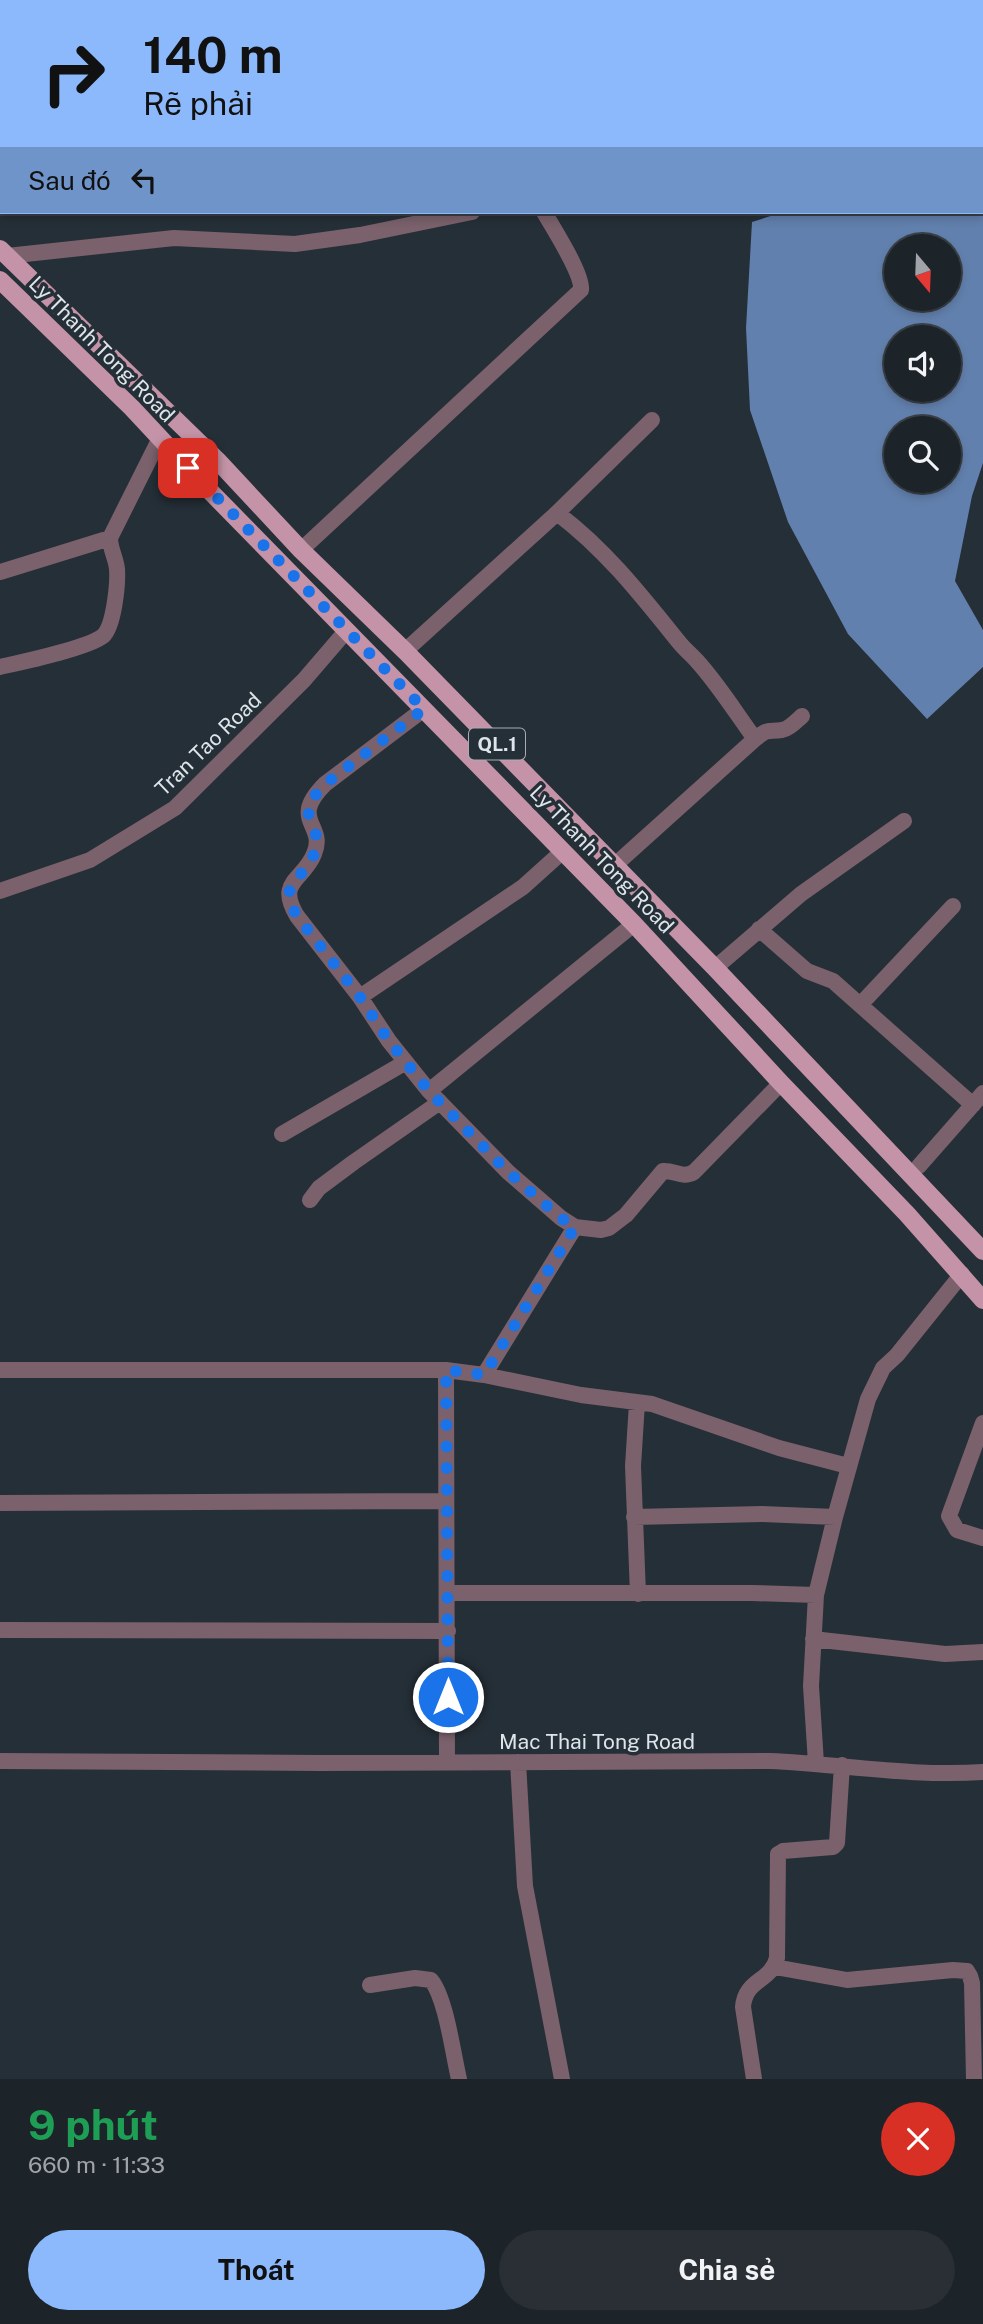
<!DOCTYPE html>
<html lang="vi">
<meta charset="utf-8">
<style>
body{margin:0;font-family:"Public Sans",sans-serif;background:#292f35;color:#f1f3f6;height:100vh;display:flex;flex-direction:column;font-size:26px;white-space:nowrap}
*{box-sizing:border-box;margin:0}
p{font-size:23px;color:#a0a4a8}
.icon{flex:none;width:38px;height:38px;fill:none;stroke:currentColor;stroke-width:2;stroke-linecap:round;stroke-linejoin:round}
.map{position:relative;height:2079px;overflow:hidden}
.details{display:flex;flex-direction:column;background:#1c2329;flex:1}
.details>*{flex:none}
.banner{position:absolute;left:0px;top:0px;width:984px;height:214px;box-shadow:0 4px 10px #0003,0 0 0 2px #3a4046;background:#8bb9fc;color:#111;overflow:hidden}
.needle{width:46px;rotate:161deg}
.fabs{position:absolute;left:884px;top:234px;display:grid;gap:14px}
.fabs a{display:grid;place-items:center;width:77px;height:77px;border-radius:50%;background:#1c2329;box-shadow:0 4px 10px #0003,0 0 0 2px #3a4046;font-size:35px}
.pin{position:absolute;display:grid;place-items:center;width:60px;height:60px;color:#fff;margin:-30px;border-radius:14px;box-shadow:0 4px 10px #0006}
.me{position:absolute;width:77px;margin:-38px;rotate:0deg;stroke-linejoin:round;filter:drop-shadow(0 0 5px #0008)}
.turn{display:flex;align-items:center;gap:24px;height:147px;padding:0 28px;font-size:32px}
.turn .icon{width:91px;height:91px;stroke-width:2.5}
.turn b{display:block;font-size:49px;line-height:60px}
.then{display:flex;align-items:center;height:66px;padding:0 28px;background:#0003;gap:14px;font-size:26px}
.round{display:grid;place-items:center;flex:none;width:74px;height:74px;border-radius:37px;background:#292f35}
.headline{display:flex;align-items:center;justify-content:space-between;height:119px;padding:0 28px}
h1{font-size:42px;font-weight:700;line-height:52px;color:#1e9e55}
.action{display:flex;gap:14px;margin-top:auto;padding:14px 28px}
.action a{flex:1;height:80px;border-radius:42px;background:#8bb9fc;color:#111;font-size:28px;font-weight:700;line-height:80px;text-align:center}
.action a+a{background:#292f35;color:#f1f3f6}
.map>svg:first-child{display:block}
.water{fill:#6280ad;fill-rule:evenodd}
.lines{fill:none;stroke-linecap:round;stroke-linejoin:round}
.street{stroke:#7a616b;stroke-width:16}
.secondary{stroke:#a47d8d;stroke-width:18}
.primary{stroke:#c593a7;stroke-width:18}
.route{stroke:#1a73e8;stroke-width:12;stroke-dasharray:0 21.6}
.labels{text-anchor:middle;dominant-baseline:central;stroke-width:7;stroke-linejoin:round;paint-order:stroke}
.shield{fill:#252f37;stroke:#a6aeb4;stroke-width:2}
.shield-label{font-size:19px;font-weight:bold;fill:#dee5ea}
.street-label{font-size:21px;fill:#dee5ea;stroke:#252f37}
</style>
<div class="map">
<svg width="983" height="2079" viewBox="0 0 983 2079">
<rect width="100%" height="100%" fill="#252f37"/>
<!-- water -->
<path class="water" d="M983 142V463L972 496 955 581 983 630V667L927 719 848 634 788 522 750 410 746 328 752 222 783 212H982ZM896 247H948V299H896ZM896 338H948V390H896ZM896 429H948V481H896Z"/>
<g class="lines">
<!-- street -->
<path class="street" d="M573 0 575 2
M937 0V2
M0 1 2 2
M408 2 410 0
M667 2 669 0
M765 2 767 0
M7 256 174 238 295 244 360 235 472 212
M557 513C605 549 641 595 678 641 684 649 691 654 697 661 718 684 736 713 755 739
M301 550 581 290C583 274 553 228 544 212
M0 572 110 538
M405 651 557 513 652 420
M0 667C22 662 88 648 103 636 114 626 118 584 117 569 116 558 110 549 110 538L160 438
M424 709 325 784C288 821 327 824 314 854 303 881 276 881 297 916L360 997 389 1041 429 1091 508 1172 561 1218 575 1227 601 1230 609 1228 626 1215 663 1171C675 1170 682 1179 694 1172L781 1083
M615 865 755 739C769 728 767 732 782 730 789 729 796 721 802 716
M0 891 90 860 175 808 304 680 347 630
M759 929 807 971 833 981 973 1105
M715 968 801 894 904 821
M360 997 523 887 563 851
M860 1005 953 906
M429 1091 634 924
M282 1134 406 1062
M919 1166 983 1093
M310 1200 319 1188 354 1162 440 1102
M0 1370H446L484 1375 581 1395 652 1404 779 1448 848 1466
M446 1370 447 1762
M484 1375 575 1227
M637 1403 633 1466 638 1594
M983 1423 949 1516 957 1530 983 1538
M0 1503 446 1501
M634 1517 762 1514 835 1517
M448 1593H752L816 1595
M0 1630 448 1631
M813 1639 945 1654 983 1652
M0 1761 320 1763 770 1761C841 1764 912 1777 983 1772
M518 1762 525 1886 562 2079
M816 1763 811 1686 816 1595 835 1517 868 1399 883 1368 897 1355 962 1274
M775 1967 847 1980 953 1970 967 1971 970 1976 972 1983 974 2079
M370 1985 415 1978 431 1980C446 1998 453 2054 459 2079
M754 2079 743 2007C745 1979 771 1982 777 1958L778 1854 783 1851 833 1847 837 1843 842 1765"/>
<!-- secondary -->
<path class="secondary" d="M84 2 85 0
M0 90 2 88"/>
<!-- primary -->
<path class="primary" d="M0 249 218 461 301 550 405 651 715 968 983 1251
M0 280 132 408 202 483 634 924 781 1083 907 1214 983 1300"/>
</g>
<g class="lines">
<!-- route -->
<path class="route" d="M188 468 424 709 325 784C288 821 327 823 314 854 303 882 276 881 297 916L360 997 389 1041 429 1091 508 1172 561 1218 575 1227 484 1375 446 1370 448 1697"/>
</g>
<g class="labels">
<!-- shield labels -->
<rect class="shield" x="469" y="728.5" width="56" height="31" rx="5"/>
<g class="shield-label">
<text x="497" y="744">QL.1</text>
</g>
<!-- street labels -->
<g class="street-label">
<text transform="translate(102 349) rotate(45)">Ly Thanh Tong Road</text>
<text transform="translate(208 744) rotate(-44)">Tran Tao Road</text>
<text transform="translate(602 859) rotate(46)">Ly Thanh Tong Road</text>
<text x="597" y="1741">Mac Thai Tong Road</text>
</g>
</g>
</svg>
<div class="fabs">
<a><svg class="needle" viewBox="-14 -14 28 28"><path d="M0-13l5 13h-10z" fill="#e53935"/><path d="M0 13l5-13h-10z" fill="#a0a4a8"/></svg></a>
<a><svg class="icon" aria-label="sound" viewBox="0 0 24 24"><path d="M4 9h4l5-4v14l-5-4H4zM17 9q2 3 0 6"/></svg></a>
<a><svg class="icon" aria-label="search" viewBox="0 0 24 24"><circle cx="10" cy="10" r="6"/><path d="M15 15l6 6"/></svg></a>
</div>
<div class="pin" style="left:188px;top:468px;background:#d93025"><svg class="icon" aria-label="arrive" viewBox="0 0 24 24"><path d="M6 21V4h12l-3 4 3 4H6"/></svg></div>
<svg class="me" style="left:448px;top:1697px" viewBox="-20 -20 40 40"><circle r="17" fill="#1a73e8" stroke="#fff" stroke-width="3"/><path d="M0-11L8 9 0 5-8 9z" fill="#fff"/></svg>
<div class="banner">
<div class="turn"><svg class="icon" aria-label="right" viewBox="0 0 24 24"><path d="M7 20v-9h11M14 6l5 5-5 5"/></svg><div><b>140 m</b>Rẽ phải</div></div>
<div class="then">Sau đó<svg class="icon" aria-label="left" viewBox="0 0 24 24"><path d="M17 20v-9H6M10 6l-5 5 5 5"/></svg></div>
</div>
</div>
<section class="details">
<div class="headline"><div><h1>9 phút</h1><p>660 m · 11:33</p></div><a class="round" style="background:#d93025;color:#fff"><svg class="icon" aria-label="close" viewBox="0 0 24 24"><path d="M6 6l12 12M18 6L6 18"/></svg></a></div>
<div class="action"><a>Thoát</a><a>Chia sẻ</a></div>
</section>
